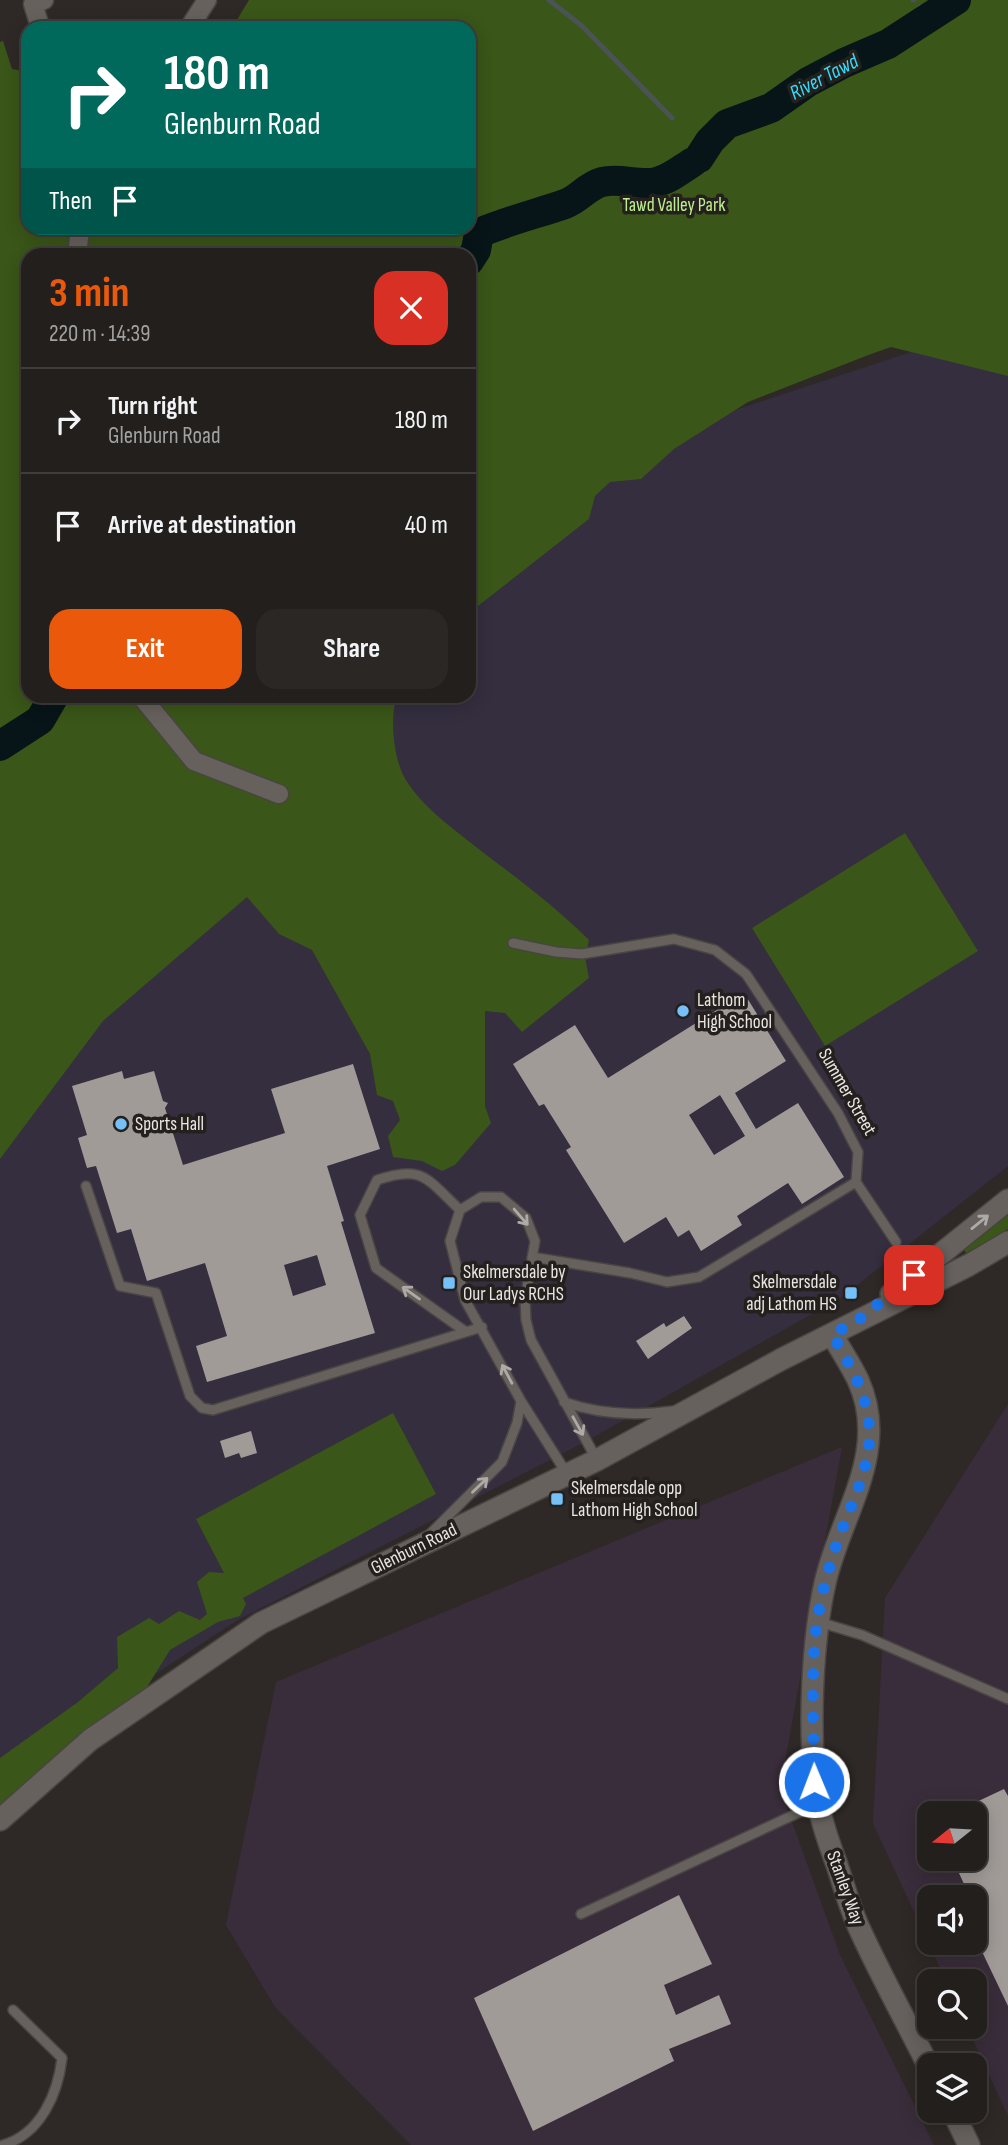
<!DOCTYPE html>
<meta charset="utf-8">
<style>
body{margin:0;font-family:"Sofia Sans Condensed",sans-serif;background:#2a2725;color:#f1f3f6;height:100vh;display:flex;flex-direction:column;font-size:26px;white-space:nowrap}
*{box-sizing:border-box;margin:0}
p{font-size:23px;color:#a2a2a3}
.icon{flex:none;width:38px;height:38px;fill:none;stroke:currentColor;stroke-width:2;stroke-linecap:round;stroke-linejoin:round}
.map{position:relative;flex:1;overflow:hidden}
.sheet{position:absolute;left:21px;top:248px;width:455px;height:455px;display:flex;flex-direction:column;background:#221f1c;border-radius:21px;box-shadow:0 4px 18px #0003,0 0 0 2px #3f3d3b}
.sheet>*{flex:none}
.top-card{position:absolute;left:21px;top:21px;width:455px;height:214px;border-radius:21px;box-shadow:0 4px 18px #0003,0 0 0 2px #3f3d3b;background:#00695c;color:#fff;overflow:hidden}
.needle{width:46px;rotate:252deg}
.buttons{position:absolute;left:917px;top:1801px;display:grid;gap:14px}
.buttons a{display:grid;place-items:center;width:70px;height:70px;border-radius:14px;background:#221f1c;box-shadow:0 4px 18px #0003,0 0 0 2px #3f3d3b;font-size:35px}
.pin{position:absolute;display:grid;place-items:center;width:60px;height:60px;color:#fff;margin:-30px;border-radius:14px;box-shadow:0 4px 10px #0006}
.me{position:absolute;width:77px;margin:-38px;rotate:359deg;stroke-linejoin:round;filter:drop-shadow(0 0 5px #0008)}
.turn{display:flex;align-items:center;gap:24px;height:147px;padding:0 28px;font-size:32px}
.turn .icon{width:91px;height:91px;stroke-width:2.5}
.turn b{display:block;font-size:49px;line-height:60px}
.then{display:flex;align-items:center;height:66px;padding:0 28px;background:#0003;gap:14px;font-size:26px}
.round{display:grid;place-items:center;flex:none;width:74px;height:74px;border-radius:21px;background:#2a2725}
.summary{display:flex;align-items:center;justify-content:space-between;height:119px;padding:0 28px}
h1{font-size:42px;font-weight:700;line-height:52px;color:#ea580c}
.primary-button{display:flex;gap:14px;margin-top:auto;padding:14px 28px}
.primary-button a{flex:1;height:80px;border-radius:21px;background:#ea580c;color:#fff;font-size:28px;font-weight:700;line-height:80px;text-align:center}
.primary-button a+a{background:#2a2725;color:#f1f3f6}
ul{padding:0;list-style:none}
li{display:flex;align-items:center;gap:21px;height:105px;padding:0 28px;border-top:2px solid #3f3d3b}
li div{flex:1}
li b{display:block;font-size:26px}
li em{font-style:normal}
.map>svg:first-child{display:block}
.industrial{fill:#3a2d3b;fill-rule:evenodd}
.education{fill:#342e3f}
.green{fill:#3a5618}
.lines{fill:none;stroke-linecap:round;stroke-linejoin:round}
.stream{stroke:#4a5355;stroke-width:5}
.river{stroke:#071518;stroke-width:30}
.building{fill:#a19b98;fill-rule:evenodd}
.lane-casing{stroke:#484542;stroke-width:12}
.street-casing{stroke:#484542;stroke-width:21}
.secondary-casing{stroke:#484542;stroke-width:24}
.lane{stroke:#66615d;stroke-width:9}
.street{stroke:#66615d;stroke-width:18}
.secondary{stroke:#66615d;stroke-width:21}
.oneway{stroke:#aeaaa7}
.route{stroke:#1a73e8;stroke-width:12;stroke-dasharray:0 21.6}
.poi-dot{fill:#75c0f6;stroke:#24201d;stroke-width:2.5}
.labels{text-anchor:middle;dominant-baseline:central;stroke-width:7;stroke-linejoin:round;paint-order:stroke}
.park-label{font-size:19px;fill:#beef8e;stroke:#24201d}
.poi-label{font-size:19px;fill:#e8e5e3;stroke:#24201d;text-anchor:start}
.street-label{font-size:19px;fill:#e8e5e3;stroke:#24201d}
.water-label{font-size:21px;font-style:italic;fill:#35dcfb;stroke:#24201d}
</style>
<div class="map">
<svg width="1008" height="2145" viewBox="0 0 1008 2145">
<rect width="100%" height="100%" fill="#2e2926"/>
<!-- industrial -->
<path class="industrial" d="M1008 1404V2116L967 2027 975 2026V1981H946L873 1823 885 1598ZM929 1813H975V1858H929ZM929 1897H975V1942H929Z
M842 1447 780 1789 840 1955 934 2145H411L275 2007 226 1925 276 1682Z"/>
<!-- education -->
<path class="education" d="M1008 320V1166L842 1297 583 1443 236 1621 0 1776V1149L357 697 469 696V577L620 448Z"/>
<!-- green -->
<path class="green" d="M249 0H1008V376L891 347 871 354 748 402 674 449 641 479 610 482 595 496 589 519 469 613V256H28V696L397 697C389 717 394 762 406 780 424 809 454 829 480 850 518 879 555 906 589 940L585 957 589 978 522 1032 505 1013 485 1011V1106L491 1123 455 1165 442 1171 422 1161 393 1157 388 1136 400 1120 393 1101 377 1095 370 1054 312 950 279 934 247 897 103 1021 0 1159V42L3 41 12 69 28 72V228H469V28H232Z
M905 833 978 951 825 1046 752 928Z
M1008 1214V1229L966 1253 964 1250Z
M393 1413 436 1494 243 1598 246 1604 240 1616 218 1622 170 1650 142 1695 0 1806V1758L78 1702 118 1668 117 1637 149 1618 159 1624 179 1611 200 1620 207 1614 197 1582 209 1572 224 1573 196 1519Z"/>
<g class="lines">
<!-- stream -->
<path class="stream" d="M549 0 582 26 672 118
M913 0H914
M920 7 931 18"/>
<!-- river -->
<path class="river" d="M699 158 710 141 727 124 771 108 808 82 844 63 888 44 956 0
M469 261 476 250 479 233C507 221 536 214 565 204 579 199 587 186 602 182 618 178 633 184 650 183 665 183 680 170 693 162
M0 746 40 720 54 696"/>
</g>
<!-- building -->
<path class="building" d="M744 993 786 1061 735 1093 756 1129 798 1103 844 1177 802 1204 788 1183 737 1216 742 1225 701 1251 689 1230 678 1237 666 1217 624 1243 566 1150 571 1147 544 1104 539 1106 513 1064 575 1025 608 1078ZM720 1095 745 1136 714 1155 689 1115Z
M353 1064 380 1149 327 1166 344 1221 341 1222 375 1333 207 1382 196 1346 227 1336 205 1263 147 1281 131 1229 117 1233 96 1166 87 1168 78 1138 87 1135 72 1086 122 1071 124 1079 154 1071 163 1101 168 1103 165 1108 183 1165 285 1133 271 1089ZM317 1255 326 1285 293 1296 284 1265Z
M684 1316 692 1328 648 1359 636 1341 664 1323 666 1327Z
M251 1431 257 1453 241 1458 239 1453 225 1458 220 1441Z
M1004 1789 1008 1796V2006L975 1937V1930L983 1926 975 1907V1897H970L952 1858H975V1813H953Z
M679 1895 712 1964 664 1985 676 2015 719 1995 731 2024 669 2049 674 2061 533 2131 474 1998Z"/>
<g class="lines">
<defs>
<path id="lane" d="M513 943 556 952 582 954 674 939 715 950 746 974 838 1113 858 1152 856 1182 699 1277 667 1282 630 1273 532 1257
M856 1182 896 1242
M86 1186 120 1286 156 1293 190 1396 202 1408 213 1410 482 1327
M460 1210C427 1179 423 1164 377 1180L360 1215 376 1268 466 1332
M564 1402C598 1414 637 1416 673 1411
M567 1474 521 1401 465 1300 450 1241 460 1210 481 1197H501L526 1218 535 1241 525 1299 526 1320 531 1340 597 1460
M430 1534 502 1462 517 1423 521 1401
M819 1622 862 1635 1008 1699
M581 1914 817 1804
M3 2145C41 2134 58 2093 62 2058L13 2010"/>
<path id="street" d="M38 20 33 4 44 0
M189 28 207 0
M77 256 80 228
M141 696 194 761 279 794"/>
<path id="secondary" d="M891 1294 1008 1200
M832 1334C840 1349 851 1365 858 1380 891 1452 840 1515 825 1583 812 1642 809 1723 815 1783 818 1812 827 1838 837 1865 844 1886 850 1909 860 1930 881 1976 906 2021 929 2067
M0 1820 90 1740 261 1623 597 1460 782 1359 969 1265 1008 1242
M952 2110 969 2145"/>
</defs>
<!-- lane casing -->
<use href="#lane" class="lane-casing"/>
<!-- street casing -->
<use href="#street" class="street-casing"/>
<!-- secondary casing -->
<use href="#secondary" class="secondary-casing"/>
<!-- lane -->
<use href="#lane" class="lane"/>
<!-- street -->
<use href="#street" class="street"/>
<!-- secondary -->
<use href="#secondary" class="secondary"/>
</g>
<!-- one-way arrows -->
<defs><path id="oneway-shaft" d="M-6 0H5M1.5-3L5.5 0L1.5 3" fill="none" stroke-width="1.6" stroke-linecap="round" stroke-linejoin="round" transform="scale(1.75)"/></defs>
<g class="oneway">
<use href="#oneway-shaft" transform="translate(521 1217) rotate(49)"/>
<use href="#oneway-shaft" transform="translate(980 1222) rotate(-39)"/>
<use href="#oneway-shaft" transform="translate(411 1293) rotate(-145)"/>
<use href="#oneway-shaft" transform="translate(507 1374) rotate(-118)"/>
<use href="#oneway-shaft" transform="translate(578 1426) rotate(61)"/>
<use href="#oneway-shaft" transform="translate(480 1485) rotate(-44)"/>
</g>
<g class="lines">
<!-- route -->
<path class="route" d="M814 1782C814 1729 810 1675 817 1622 822 1591 831 1559 842 1529 857 1490 876 1455 867 1412 862 1383 846 1359 832 1334L856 1322 914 1275"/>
</g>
<!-- markers -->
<g class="poi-dot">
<circle cx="683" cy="1011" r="7"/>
<circle cx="121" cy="1124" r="7"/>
<rect x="442" y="1276" width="14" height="14" rx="3.5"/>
<rect x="844" y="1286" width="14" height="14" rx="3.5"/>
<rect x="550" y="1492" width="14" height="14" rx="3.5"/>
</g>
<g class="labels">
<!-- park labels -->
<g class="park-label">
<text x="674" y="205">Tawd Valley Park</text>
</g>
<!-- poi labels -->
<g class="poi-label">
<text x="697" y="1000">Lathom<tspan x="697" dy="22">High School</tspan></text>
<text x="135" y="1124">Sports Hall</text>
<text x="463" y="1272">Skelmersdale by<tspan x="463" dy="22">Our Ladys RCHS</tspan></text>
<text x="837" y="1282" text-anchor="end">Skelmersdale<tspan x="837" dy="22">adj Lathom HS</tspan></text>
<text x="571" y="1488">Skelmersdale opp<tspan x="571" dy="22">Lathom High School</tspan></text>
</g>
<!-- street labels -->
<g class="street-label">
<text transform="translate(847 1092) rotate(60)">Summer Street</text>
<text transform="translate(414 1549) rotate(-26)">Glenburn Road</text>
<text transform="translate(845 1888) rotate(70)">Stanley Way</text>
</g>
<!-- water labels -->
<g class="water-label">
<text transform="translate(824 77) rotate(-28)">River Tawd</text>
</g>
</g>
</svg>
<div class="buttons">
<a><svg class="needle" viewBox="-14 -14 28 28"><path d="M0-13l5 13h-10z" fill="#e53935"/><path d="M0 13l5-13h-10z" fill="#a2a2a3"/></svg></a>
<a><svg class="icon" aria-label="sound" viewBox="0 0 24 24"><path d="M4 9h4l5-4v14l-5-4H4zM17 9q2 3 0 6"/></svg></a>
<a><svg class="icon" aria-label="search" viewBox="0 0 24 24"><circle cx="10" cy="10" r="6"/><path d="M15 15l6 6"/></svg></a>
<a><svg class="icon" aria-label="layers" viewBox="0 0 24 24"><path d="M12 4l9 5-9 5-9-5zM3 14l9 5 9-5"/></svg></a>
</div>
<div class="pin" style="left:914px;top:1275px;background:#d93025"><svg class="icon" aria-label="arrive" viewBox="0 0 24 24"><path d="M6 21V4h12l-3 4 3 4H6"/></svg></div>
<svg class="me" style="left:814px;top:1782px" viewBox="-20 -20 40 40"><circle r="17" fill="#1a73e8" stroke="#fff" stroke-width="3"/><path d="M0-11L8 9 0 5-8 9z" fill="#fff"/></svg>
<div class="top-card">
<div class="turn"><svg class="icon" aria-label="right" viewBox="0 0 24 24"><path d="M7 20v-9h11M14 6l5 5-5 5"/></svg><div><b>180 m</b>Glenburn Road</div></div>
<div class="then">Then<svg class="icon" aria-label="arrive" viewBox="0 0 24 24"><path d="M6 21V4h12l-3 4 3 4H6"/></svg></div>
</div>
<section class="sheet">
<div class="summary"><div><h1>3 min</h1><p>220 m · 14:39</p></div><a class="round" style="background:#d93025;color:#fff"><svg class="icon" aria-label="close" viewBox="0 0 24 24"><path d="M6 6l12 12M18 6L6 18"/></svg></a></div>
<ul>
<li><svg class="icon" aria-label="right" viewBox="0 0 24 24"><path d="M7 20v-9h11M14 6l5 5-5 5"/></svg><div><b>Turn right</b><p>Glenburn Road</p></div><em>180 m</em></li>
<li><svg class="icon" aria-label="arrive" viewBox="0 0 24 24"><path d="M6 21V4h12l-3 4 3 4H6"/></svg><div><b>Arrive at destination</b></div><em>40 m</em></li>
</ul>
<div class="primary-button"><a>Exit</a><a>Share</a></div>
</section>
</div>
